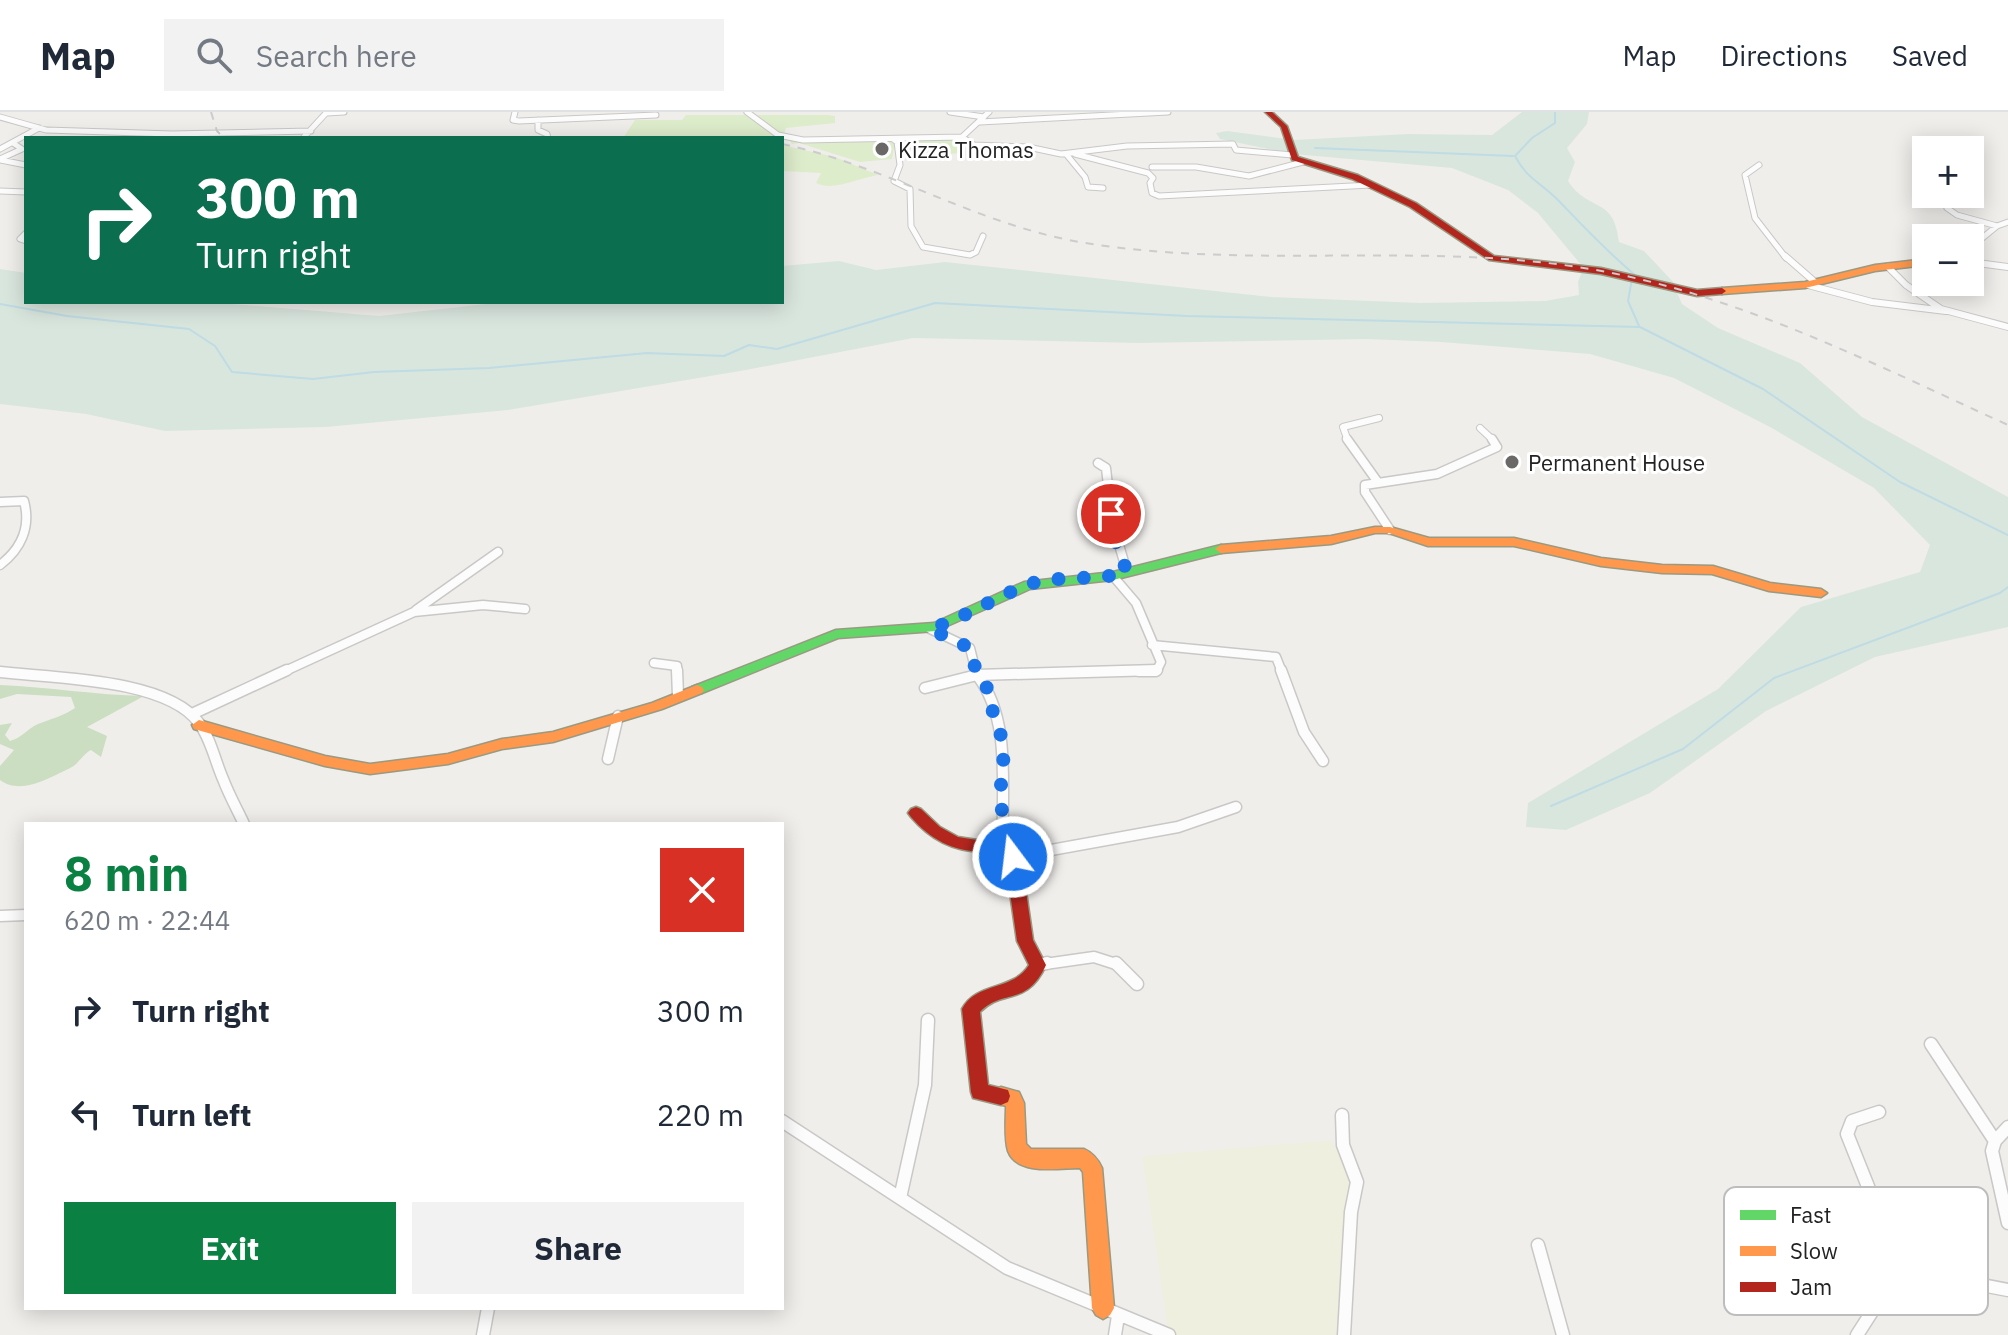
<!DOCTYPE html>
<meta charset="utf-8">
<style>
body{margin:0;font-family:"IBM Plex Sans",sans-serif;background:#f2f2f3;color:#1f2937;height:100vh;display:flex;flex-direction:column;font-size:30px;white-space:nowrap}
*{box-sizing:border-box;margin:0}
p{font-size:26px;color:#747a83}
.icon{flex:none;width:44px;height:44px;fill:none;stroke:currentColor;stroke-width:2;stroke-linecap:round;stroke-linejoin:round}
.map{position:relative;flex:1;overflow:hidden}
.drawer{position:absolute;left:24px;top:710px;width:760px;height:488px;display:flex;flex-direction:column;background:#fff;border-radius:0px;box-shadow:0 4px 20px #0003}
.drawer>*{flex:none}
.banner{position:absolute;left:24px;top:24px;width:760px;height:168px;border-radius:0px;box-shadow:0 4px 20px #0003;background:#0b6e4f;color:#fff;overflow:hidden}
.buttons{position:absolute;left:1912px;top:24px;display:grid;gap:16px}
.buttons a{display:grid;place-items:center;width:72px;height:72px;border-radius:0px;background:#fff;box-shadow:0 4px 20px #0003;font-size:40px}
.pin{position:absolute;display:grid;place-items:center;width:68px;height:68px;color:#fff;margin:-34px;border:4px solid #fff;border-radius:50%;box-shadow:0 2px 8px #0007}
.me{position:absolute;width:88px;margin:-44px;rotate:345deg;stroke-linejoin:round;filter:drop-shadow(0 0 6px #0008)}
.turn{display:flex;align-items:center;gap:28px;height:168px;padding:0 40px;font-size:36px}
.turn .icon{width:104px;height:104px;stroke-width:2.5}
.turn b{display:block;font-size:56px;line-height:68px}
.round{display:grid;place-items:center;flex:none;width:84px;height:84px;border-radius:0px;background:#f2f2f3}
.overview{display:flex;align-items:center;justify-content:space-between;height:136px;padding:0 40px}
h1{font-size:48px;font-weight:800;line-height:60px;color:#0b8043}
.cta{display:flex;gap:16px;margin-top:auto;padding:16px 40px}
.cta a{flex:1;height:92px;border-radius:0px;background:#0b8043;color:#fff;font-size:32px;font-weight:800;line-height:92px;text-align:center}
.cta a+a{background:#f2f2f3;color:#1f2937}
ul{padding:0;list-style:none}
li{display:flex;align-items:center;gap:24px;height:104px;padding:0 40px}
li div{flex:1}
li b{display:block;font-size:30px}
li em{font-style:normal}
header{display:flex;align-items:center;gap:48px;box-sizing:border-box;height:112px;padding:0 40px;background:#fff;border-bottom:2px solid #e0e1e3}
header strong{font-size:38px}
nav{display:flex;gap:44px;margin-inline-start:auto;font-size:28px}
.search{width:560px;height:72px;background:#f2f2f3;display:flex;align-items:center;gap:20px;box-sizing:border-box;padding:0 28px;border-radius:0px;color:#747a83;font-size:30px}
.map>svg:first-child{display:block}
.farmland{fill:#efefdf}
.grass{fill:#ddeccb}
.forest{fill:#cbdec1}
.wetland{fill:#d9e6de}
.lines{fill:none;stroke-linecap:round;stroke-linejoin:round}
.stream{stroke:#bfdbe3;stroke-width:2}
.street-far4-casing{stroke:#c9c8c7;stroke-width:7}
.street-far3-casing{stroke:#c9c8c7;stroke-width:8}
.street-far2-casing{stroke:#c9c8c7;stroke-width:11}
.street-far1-casing{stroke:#c9c8c7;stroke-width:13}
.street-casing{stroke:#c9c8c7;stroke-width:15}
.fast-casing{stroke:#999a82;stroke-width:3}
.slow-casing{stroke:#999a82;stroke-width:3}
.jam-casing{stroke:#999a82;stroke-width:3}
.street-far4{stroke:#fdfcfc;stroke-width:5}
.street-far3{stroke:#fdfcfc;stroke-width:6}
.street-far2{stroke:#fdfcfc;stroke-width:8}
.street-far1{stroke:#fdfcfc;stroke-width:10}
.street{stroke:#fdfcfc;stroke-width:12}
.fast{fill:#63d668;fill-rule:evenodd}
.slow{fill:#ff974d;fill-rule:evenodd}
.jam{fill:#b3261e;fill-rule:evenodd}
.rail{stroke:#ccc;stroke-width:2;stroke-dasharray:8 8;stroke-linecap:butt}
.route{stroke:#1a73e8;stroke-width:14;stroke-dasharray:0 25.2}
.poi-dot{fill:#6a6968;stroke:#fff;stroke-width:3}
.labels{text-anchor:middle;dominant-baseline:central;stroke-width:6;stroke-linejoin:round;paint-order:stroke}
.far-poi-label{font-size:22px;fill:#222;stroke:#fff;text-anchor:start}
.key{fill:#fff;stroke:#bdbdbd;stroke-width:2}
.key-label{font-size:22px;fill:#222}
</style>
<header>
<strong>Map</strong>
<div class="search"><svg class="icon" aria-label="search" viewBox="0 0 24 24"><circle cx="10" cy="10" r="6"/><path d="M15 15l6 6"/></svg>Search here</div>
<nav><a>Map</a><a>Directions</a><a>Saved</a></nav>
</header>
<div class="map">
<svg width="2008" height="1223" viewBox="0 0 2008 1223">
<rect width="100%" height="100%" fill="#f0eeeb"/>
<!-- farmland -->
<path class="farmland" d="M1331 1028 1355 1073 1346 1223H1176L1168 1219 1142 1044Z"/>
<!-- grass -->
<path class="grass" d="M686 3H827L835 4V11L786 16 782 28 701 24 623 26 635 8H682Z
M786 22 813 28 807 30 891 27 895 30 892 47 860 50 799 31 792 32Z
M956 26 964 29 962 41 927 43 900 33 899 28Z
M782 33 835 45 878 63C858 66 833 80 816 71L821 61 782 59Z"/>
<!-- forest -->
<path class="forest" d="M0 573C49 575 95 583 144 584L87 615 107 624 101 645 91 638C83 642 79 651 72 655 51 665 21 684 0 668V654L14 638 0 632V613L12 611 5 623 10 629C22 626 27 617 38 612 51 607 63 604 75 596L71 585 17 582 0 587Z"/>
<!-- wetland -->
<path class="wetland" d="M1522 0H1589L1587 12 1567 36 1575 50 1568 69C1589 101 1614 83 1619 130L1644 139 1676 173 1582 154 1538 101 1508 78 1452 56 1293 42 1220 27 1216 21 1227 19 1294 28 1408 22 1492 23Z
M839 149 876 158 945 150 1271 185 1421 191 1545 189 1579 183 1578 170 1583 157 1675 176 1682 192 1718 216 1800 251 1862 305 2008 385V515L1875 545 1766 599 1650 681 1566 718 1526 715 1528 691 1718 577 1801 495 1920 460 1930 433 1874 376 1770 315 1674 266 1590 242 1441 230 1366 227 1139 231 913 226 746 258 508 298 326 315 165 319 86 302 0 292V157L26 161V190H207L379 204 504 190H782V154Z"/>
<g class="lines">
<!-- stream -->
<path class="stream" d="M1555 0V11L1532 26 1515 44C1527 67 1540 70 1558 88 1583 114 1606 139 1634 162
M1315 36 1513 44
M1632 167 1628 189 1639 214
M0 192 67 204 189 217 215 234 232 260 313 267 374 260 489 256 647 241 724 244 749 233 777 237 935 191 1187 204 1640 215 1763 277 1900 370 2008 423
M1551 694 1683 637 1774 566 2000 481 2008 475"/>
<defs>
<path id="street-far4" d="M515 0 513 8 519 9 656 3
M747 0 778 23 803 28 962 25 989 0
M950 0 984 5
M327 1 344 0
M0 5 46 18 172 22 311 19
M538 8V18L547 22 548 26
M980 10 1168 0
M962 25 974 33 1028 35 1061 42 1127 34 1233 32 1236 38 1292 43
M303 26 327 0
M893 27 897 30 900 53 894 69 910 77 911 114 923 135 970 143 976 140 983 124
M0 37 39 16
M1066 42 1085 65 1088 75 1103 76
M1075 42 1148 61 1153 66 1150 71 1152 81 1159 84 1371 73
M0 47 22 37 13 31
M0 48 26 53
M1759 53 1745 63 1755 106 1786 146
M1152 55H1196L1249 64 1303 50
M0 79 26 80
M1947 96 1957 103 1997 114
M26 121 20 127 26 129
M1970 136 1997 114 2008 110"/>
<path id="street-far3" d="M1785 144 1816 171
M1970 150 2008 155
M1888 155 1906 173 1941 197 2008 215
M1808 173 1872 190 1946 199
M1480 316 1494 329
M1348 329 1343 315 1379 306"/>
<path id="street-far2" d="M1347 327 1377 369
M1098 351 1106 356 1112 409 1127 460
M0 390 24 389C31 415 21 437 0 453
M1390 418 1365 380V373L1437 362 1497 335 1492 327
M1113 464 1136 491 1161 550 1156 560H1139
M416 498 498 440
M930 517 970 536 976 560
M1152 533 1276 545 1282 560
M654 551 677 554V560
M283 560 414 500 483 493 525 497"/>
<path id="street-far1" d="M677 558 678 584
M976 558 977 563 1157 558
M1281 558 1304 620 1323 649
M0 560C51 566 167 566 199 611 211 627 215 649 223 667 229 683 237 697 244 712
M925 576 977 563C1012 608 1001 676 1003 731
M192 602 287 558
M608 647 618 604
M1013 745 1178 715 1236 695
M0 804 26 803
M1038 853 1094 845 1119 853"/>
<path id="street" d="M1116 851 1137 872
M1038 853 1047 851
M1931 932 1995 1029
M1879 1000 1852 1009 1847 1022 1879 1102 1891 1149
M1342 1003 1343 1033 1357 1070 1351 1100 1344 1223
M782 1009 1007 1156 1169 1223
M2008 1015 1995 1029 1992 1039 2008 1111
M900 1086 925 973 928 908
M1538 1133 1563 1223
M483 1223 488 1196
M1115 1223 1118 1204
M1857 1223 1884 1181 1891 1149 1940 1165 2008 1178"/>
<path id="fast" d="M1221 433 1225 434V440L1113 468 1030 477 936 519 838 526 702 581H692L690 578 692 575 836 518 934 511 1024 470 1113 460Z"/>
<path id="slow" d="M1926 147V153L1875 159 1805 176 1722 182 1718 179 1722 176 1805 170 1875 153Z
M1375 415H1390L1429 426H1514L1601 446 1662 453 1713 454 1770 471 1821 477 1827 481 1821 485 1769 479 1712 462 1662 461 1601 454 1514 434H1428L1389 421H1375L1331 432 1221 441 1215 437 1221 433 1331 424Z
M697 573 702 575 704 578 702 581 662 597 553 630 502 637 448 652 370 662 325 654 194 617 192 613 199 608 325 644 370 652 448 642 502 627 553 620 652 591Z
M1001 975 1019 980 1024 991 1026 1032 1031 1037H1084C1093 1041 1098 1047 1102 1056L1114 1196 1110 1203 1103 1207 1096 1203 1092 1196 1083 1060 1080 1056C1059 1056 1017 1064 1008 1039 1004 1026 1006 1007 1006 994L994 990 992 984 994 978Z"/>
<path id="jam" d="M1265 0H1272L1287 14 1298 45 1358 63 1416 91 1494 144 1601 156 1697 178 1722 176 1726 179 1722 182 1697 184 1601 162 1489 148 1410 95 1352 67 1292 48 1281 15Z
M916 695 921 697 940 715 958 725 977 728 1003 725 1008 727 1021 745 1033 828 1046 853C1026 896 1003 876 980 900L988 973 1008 978 1010 984 1008 990 1001 993 973 986 971 980 962 897C977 869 1012 880 1029 853L1017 829 1005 746 999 738C963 744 934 732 911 705L908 701 911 697Z"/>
</defs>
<!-- street-far4 casing -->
<use href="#street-far4" class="street-far4-casing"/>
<!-- street-far3 casing -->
<use href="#street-far3" class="street-far3-casing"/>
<!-- street-far2 casing -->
<use href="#street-far2" class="street-far2-casing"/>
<!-- street-far1 casing -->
<use href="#street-far1" class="street-far1-casing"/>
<!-- street casing -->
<use href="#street" class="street-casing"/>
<!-- fast casing -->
<use href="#fast" class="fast-casing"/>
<!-- slow casing -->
<use href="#slow" class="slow-casing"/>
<!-- jam casing -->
<use href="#jam" class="jam-casing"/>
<!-- street-far4 -->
<use href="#street-far4" class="street-far4"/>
<!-- street-far3 -->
<use href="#street-far3" class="street-far3"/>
<!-- street-far2 -->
<use href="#street-far2" class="street-far2"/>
<!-- street-far1 -->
<use href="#street-far1" class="street-far1"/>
<!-- street -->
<use href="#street" class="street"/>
<!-- fast -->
<use href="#fast" class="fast"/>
<!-- slow -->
<use href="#slow" class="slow"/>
<!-- jam -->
<use href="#jam" class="jam"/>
<!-- rail -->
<path class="rail" d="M211 0 217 19 224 26
M643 26H727
M782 32C888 54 976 113 1085 131 1246 157 1410 131 1571 154 1726 176 1867 249 2008 313"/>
</g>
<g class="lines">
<!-- route -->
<path class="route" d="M1013 745 1003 731 1001 672 1004 654 1000 617 993 602 991 581 977 563 970 536 930 517C964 506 994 486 1027 473 1057 462 1095 470 1127 460L1113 423 1111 402"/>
</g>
<!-- markers -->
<g class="poi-dot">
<circle cx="882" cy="37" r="8"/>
<circle cx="1512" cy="350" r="8"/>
</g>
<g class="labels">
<!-- far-poi labels -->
<g class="far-poi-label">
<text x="898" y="37">Kizza Thomas</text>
<text x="1528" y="350">Permanent House</text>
</g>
</g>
<!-- legend -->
<rect x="1724" y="1075" width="264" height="128" rx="12" class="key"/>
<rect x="1740" y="1098" width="36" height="10" fill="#63d668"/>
<rect x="1740" y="1134" width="36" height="10" fill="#ff974d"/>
<rect x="1740" y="1170" width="36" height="10" fill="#b3261e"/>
<g class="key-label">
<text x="1790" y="1111">Fast</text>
<text x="1790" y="1147">Slow</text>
<text x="1790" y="1183">Jam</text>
</g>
</svg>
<div class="buttons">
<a>+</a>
<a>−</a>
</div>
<div class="pin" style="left:1111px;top:402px;background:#d93025"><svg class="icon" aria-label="arrive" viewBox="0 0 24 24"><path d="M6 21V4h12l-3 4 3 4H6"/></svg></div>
<svg class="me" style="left:1013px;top:745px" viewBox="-20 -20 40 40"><circle r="17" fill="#1a73e8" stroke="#fff" stroke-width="3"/><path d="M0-11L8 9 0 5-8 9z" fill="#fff"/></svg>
<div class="banner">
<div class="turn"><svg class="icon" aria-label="right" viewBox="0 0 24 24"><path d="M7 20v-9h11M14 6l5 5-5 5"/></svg><div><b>300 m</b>Turn right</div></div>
</div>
<section class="drawer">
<div class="overview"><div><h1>8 min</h1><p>620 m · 22:44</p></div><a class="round" style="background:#d93025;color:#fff"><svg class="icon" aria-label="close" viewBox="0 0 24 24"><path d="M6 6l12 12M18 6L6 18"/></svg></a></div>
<ul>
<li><svg class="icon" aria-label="right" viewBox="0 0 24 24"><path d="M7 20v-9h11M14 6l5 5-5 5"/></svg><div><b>Turn right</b></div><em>300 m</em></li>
<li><svg class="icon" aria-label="left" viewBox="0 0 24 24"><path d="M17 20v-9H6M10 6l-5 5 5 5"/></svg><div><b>Turn left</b></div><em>220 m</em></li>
</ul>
<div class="cta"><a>Exit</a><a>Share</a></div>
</section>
</div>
